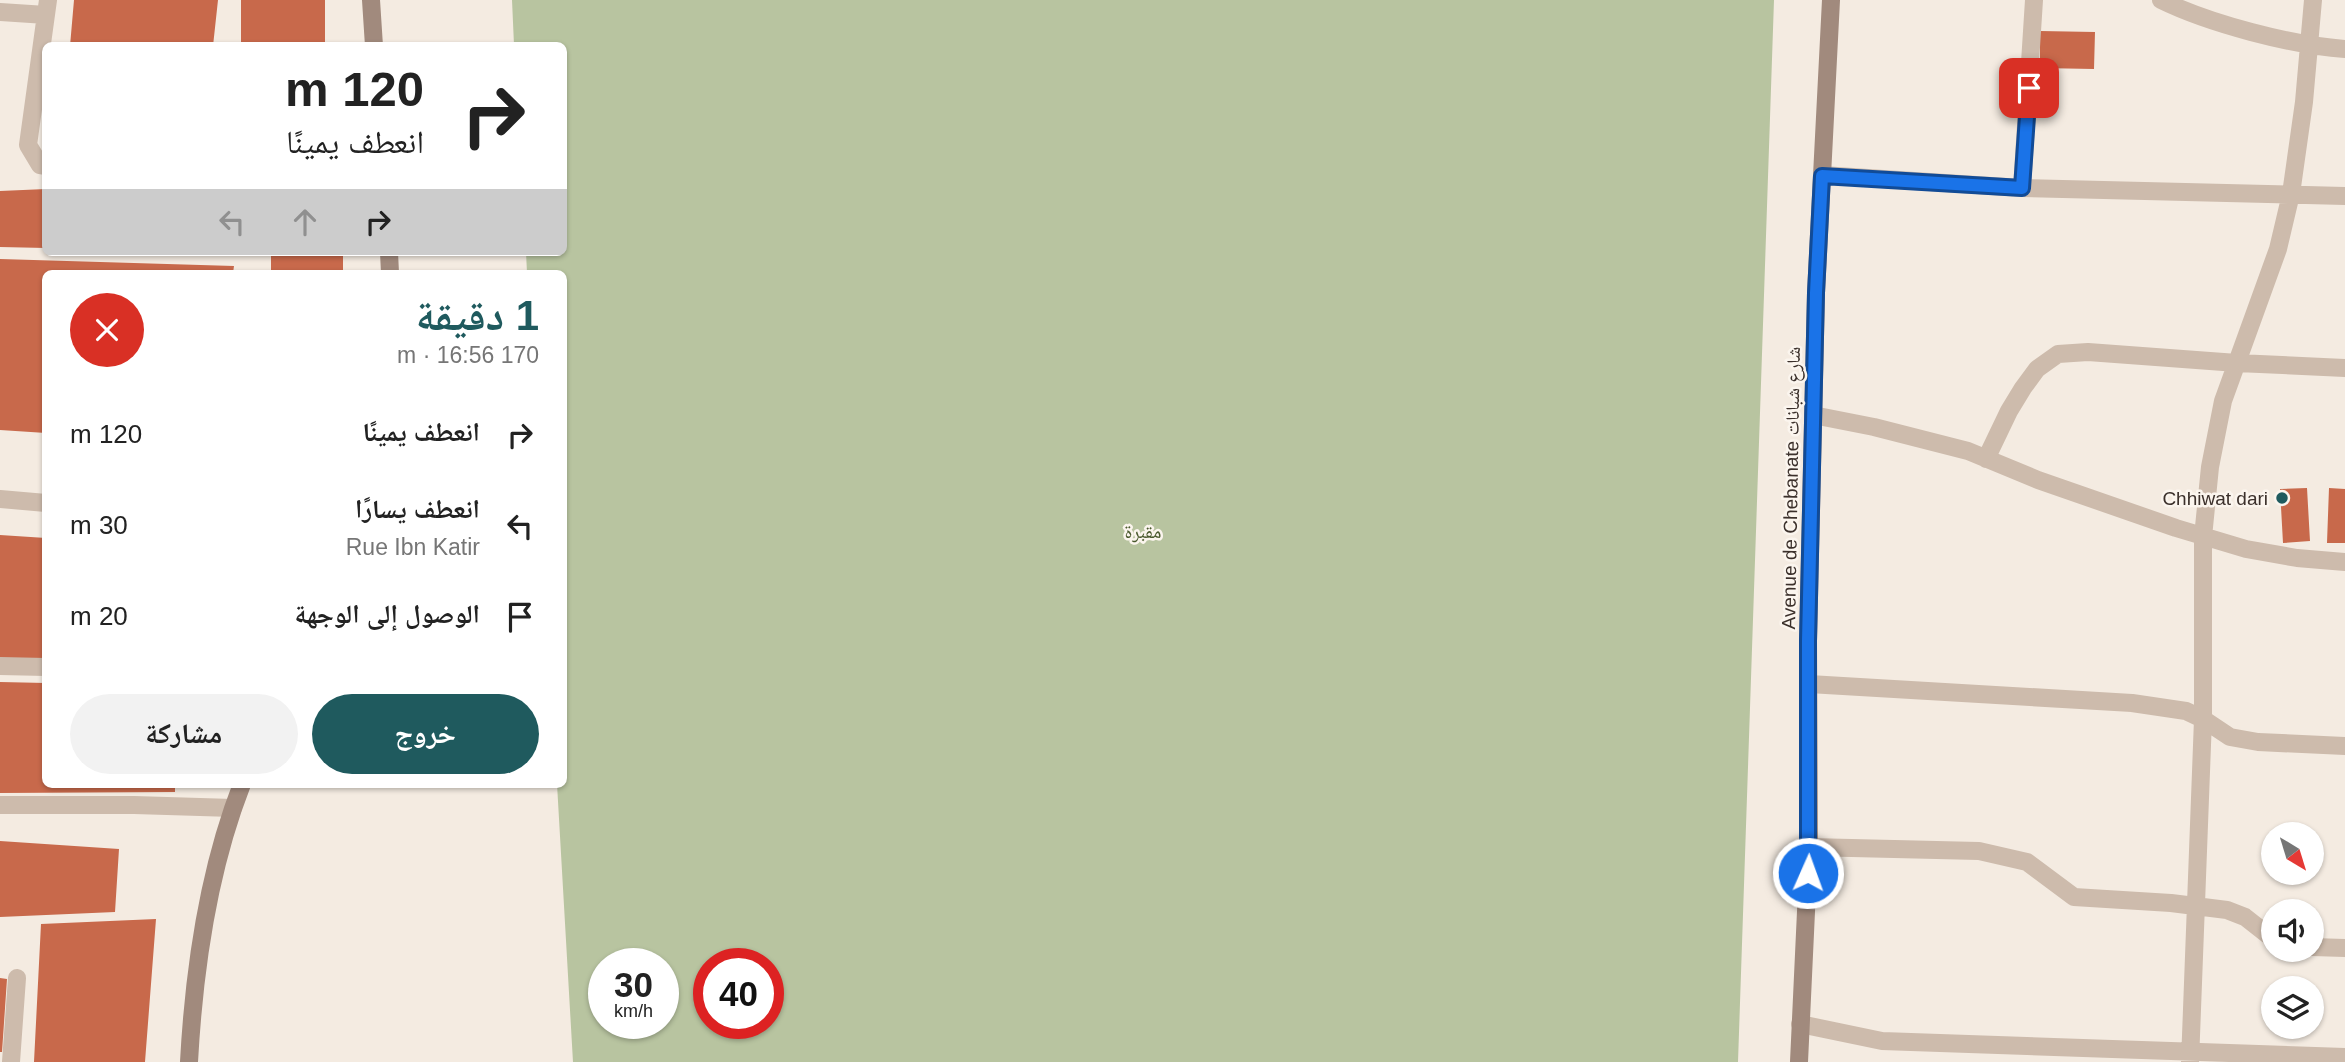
<!DOCTYPE html>
<html lang="ar">
<meta charset="utf-8">
<style>
body{margin:0;font-family:Helvetica,"Noto Naskh Arabic",sans-serif;background:#f2f2f2;color:#222;direction:rtl;height:100vh;display:flex;flex-direction:column;font-size:26px;white-space:nowrap}
*{box-sizing:border-box;margin:0}
p{font-size:23px;color:#767676}
.icon{flex:none;width:38px;height:38px;fill:none;stroke:currentColor;stroke-width:2;stroke-linecap:round;stroke-linejoin:round}
.map{position:relative;flex:1;overflow:hidden;direction:ltr}
.side{position:absolute;left:42px;top:270px;width:525px;height:518px;display:flex;flex-direction:column;background:#fff;border-radius:10px;box-shadow:0 2px 5px #0004;direction:rtl}
.side>*{flex:none}
.hud{position:absolute;left:42px;top:42px;width:525px;height:214px;border-radius:10px;box-shadow:0 2px 5px #0004;direction:rtl;background:#fff;color:#222;overflow:hidden}
.needle{width:46px;rotate:142deg}
.buttons{position:absolute;left:2261px;top:822px;display:grid;gap:14px}
.buttons a{display:grid;place-items:center;width:63px;height:63px;border-radius:50%;background:#fff;box-shadow:0 2px 5px #0004;font-size:35px}
.speed{position:absolute;left:588px;top:948px;display:flex;gap:14px;font-size:35px;font-weight:700;text-align:center}
.speed>*{display:grid;place-content:center;width:91px;height:91px;border-radius:50%;background:#fff;box-shadow:0 2px 5px #0004;line-height:1}
.speed small{font-size:18px;font-weight:400}
.speed .limit{border:10px solid #d22;background:#fff;color:#111}
.pin{position:absolute;display:grid;place-items:center;width:60px;height:60px;color:#fff;margin:-30px;border-radius:14px;box-shadow:0 4px 10px #0006}
.me{position:absolute;width:77px;margin:-38px;rotate:2deg;stroke-linejoin:round;filter:drop-shadow(0 0 5px #0008)}
.turn{display:flex;align-items:center;gap:24px;height:147px;padding:0 28px;font-size:32px}
.turn .icon{width:91px;height:91px;stroke-width:2.5}
.turn b{display:block;font-size:49px;line-height:60px}
.lanes{display:flex;align-items:center;height:66px;padding:0 28px;background:#0003;justify-content:center;gap:35px;direction:ltr}
.lanes .off{opacity:.35}
.round{display:grid;place-items:center;flex:none;width:74px;height:74px;border-radius:37px;background:#f2f2f2}
.overview{display:flex;align-items:center;justify-content:space-between;height:119px;padding:0 28px}
h1{font-size:42px;font-weight:700;line-height:52px;color:#1f5a5e}
.cta{display:flex;gap:14px;margin-top:auto;padding:14px 28px}
.cta a{flex:1;height:80px;border-radius:42px;background:#1f5a5e;color:#fff;font-size:28px;font-weight:700;line-height:80px;text-align:center}
.cta a+a{background:#f2f2f2;color:#222}
ul{padding:0;list-style:none}
li{display:flex;align-items:center;gap:21px;height:91px;padding:0 28px}
li div{flex:1}
li b{display:block;font-size:26px}
li em{font-style:normal}
.map>svg:first-child{display:block}
.green{fill:#b8c4a0;fill-rule:evenodd}
.building{fill:#c8694b}
.lines{fill:none;stroke-linecap:round;stroke-linejoin:round}
.lane{stroke:#cdbbac;stroke-width:18}
.street{stroke:#cdbbac;stroke-width:18}
.secondary{stroke:#a18a7d;stroke-width:18}
.route-casing{stroke:#114b97;stroke-width:18}
.route{stroke:#1a73e8;stroke-width:12}
.poi-dot{fill:#1f5a5e;stroke:#fbf5ee;stroke-width:2.5}
.labels{text-anchor:middle;dominant-baseline:central;stroke-width:5;stroke-linejoin:round;paint-order:stroke}
.street-label{font-size:19px;fill:#3b302b;stroke:#fbf5ee}
.poi-label{font-size:19px;fill:#3b302b;stroke:#fbf5ee;text-anchor:end}
.park-label{font-size:19px;fill:#4a5a2e;stroke:#fbf5ee}
</style>
<div class="map">
<svg width="2345" height="1062" viewBox="0 0 2345 1062">
<rect width="100%" height="100%" fill="#f4ebe1"/>
<!-- green -->
<path class="green" d="M512 0H1774L1738 1062H573L557 784H564V273H527L526 252H564V46L514 45ZM604 964H663V1024H604ZM709 964H768V1024H709Z"/>
<!-- building -->
<path class="building" d="M74 0H218L213 46H70Z
M241 0H325V46H241Z
M2040 31 2095 32 2094 69 2040 68Z
M46 189V248L0 247V191Z
M271 252H343V273H271Z
M0 259 234 266 233 273H46V433L0 430Z
M2307 488 2310 541 2283 543 2280 489Z
M2329 488 2345 489V543H2327Z
M0 535 46 538V660H0Z
M0 682 46 683V784H175V792L0 793Z
M0 841 119 849 115 912 0 917Z
M156 919 145 1062H34L41 924Z
M0 978 7 979 2 1052H0Z"/>
<g class="lines">
<!-- lane -->
<path class="lane" d="M11 1062 17 978"/>
<!-- street -->
<path class="street" d="M2161 0C2210 24 2291 45 2345 49
M0 12 46 15
M46 166 40 165 28 145 48 0
M1822 175 2022 188 2345 196
M2022 188 2034 0
M1813 415 1874 427 1968 451 2038 480 2176 528 2246 549 2297 558 2345 562
M1986 459 2009 411 2023 388 2037 369 2058 354 2088 352 2237 363 2345 368
M0 499 46 503
M0 666 46 667
M1809 684 2132 703 2186 711 2203 719 2230 737 2258 742 2345 746
M0 805H134L233 808
M1809 847 1979 851 2027 862 2074 897 2171 903 2227 910 2245 917 2273 939
M2312 947 2345 948
M1800 1024 1882 1041 2345 1057
M2190 1062 2203 719V537L2210 467 2223 401 2278 249 2291 194 2304 102 2313 0"/>
<!-- secondary -->
<path class="secondary" d="M371 0 374 46
M389 252 390 273
M189 1062C194 969 208 871 242 784
M1799 1062 1809 847 1808 641 1816 293 1831 0"/>
</g>
<g class="lines">
<defs>
<path id="route" d="M1808 873V641L1816 293 1822 176 2022 188 2029 88"/>
</defs>
<!-- route casing -->
<use href="#route" class="route-casing"/>
<!-- route -->
<use href="#route" class="route"/>
</g>
<!-- markers -->
<circle class="poi-dot" cx="2282" cy="498" r="7"/>
<g class="labels">
<!-- street labels -->
<g class="street-label">
<text transform="translate(1791 488) rotate(-89)">Avenue de Chebanate شارع شبانات</text>
</g>
<!-- poi labels -->
<g class="poi-label">
<text x="2268" y="498">Chhiwat dari</text>
</g>
<!-- park labels -->
<g class="park-label">
<text x="1143" y="531">مقبرة</text>
</g>
</g>
</svg>
<div class="buttons">
<a><svg class="needle" viewBox="-14 -14 28 28"><path d="M0-13l5 13h-10z" fill="#e53935"/><path d="M0 13l5-13h-10z" fill="#767676"/></svg></a>
<a><svg class="icon" aria-label="sound" viewBox="0 0 24 24"><path d="M4 9h4l5-4v14l-5-4H4zM17 9q2 3 0 6"/></svg></a>
<a><svg class="icon" aria-label="layers" viewBox="0 0 24 24"><path d="M12 4l9 5-9 5-9-5zM3 14l9 5 9-5"/></svg></a>
</div>
<div class="speed"><div>30<small>km/h</small></div><div class="limit">40</div></div>
<div class="pin" style="left:2029px;top:88px;background:#d93025"><svg class="icon" aria-label="arrive" viewBox="0 0 24 24"><path d="M6 21V4h12l-3 4 3 4H6"/></svg></div>
<svg class="me" style="left:1808px;top:873px" viewBox="-20 -20 40 40"><circle r="17" fill="#1a73e8" stroke="#fff" stroke-width="3"/><path d="M0-11L8 9 0 5-8 9z" fill="#fff"/></svg>
<div class="hud">
<div class="turn"><svg class="icon" aria-label="right" viewBox="0 0 24 24"><path d="M7 20v-9h11M14 6l5 5-5 5"/></svg><div><b>120 m</b>انعطف يمينًا</div></div>
<div class="lanes"><svg class="icon off" aria-label="left" viewBox="0 0 24 24"><path d="M17 20v-9H6M10 6l-5 5 5 5"/></svg><svg class="icon off" aria-label="ahead" viewBox="0 0 24 24"><path d="M12 20V5M6 11l6-6 6 6"/></svg><svg class="icon" aria-label="right" viewBox="0 0 24 24"><path d="M7 20v-9h11M14 6l5 5-5 5"/></svg></div>
</div>
<section class="side">
<div class="overview"><div><h1>1 دقيقة</h1><p>170 m · 16:56</p></div><a class="round" style="background:#d93025;color:#fff"><svg class="icon" aria-label="close" viewBox="0 0 24 24"><path d="M6 6l12 12M18 6L6 18"/></svg></a></div>
<ul>
<li><svg class="icon" aria-label="right" viewBox="0 0 24 24"><path d="M7 20v-9h11M14 6l5 5-5 5"/></svg><div><b>انعطف يمينًا</b></div><em>120 m</em></li>
<li><svg class="icon" aria-label="left" viewBox="0 0 24 24"><path d="M17 20v-9H6M10 6l-5 5 5 5"/></svg><div><b>انعطف يسارًا</b><p>Rue Ibn Katir</p></div><em>30 m</em></li>
<li><svg class="icon" aria-label="arrive" viewBox="0 0 24 24"><path d="M6 21V4h12l-3 4 3 4H6"/></svg><div><b>الوصول إلى الوجهة</b></div><em>20 m</em></li>
</ul>
<div class="cta"><a>خروج</a><a>مشاركة</a></div>
</section>
</div>
